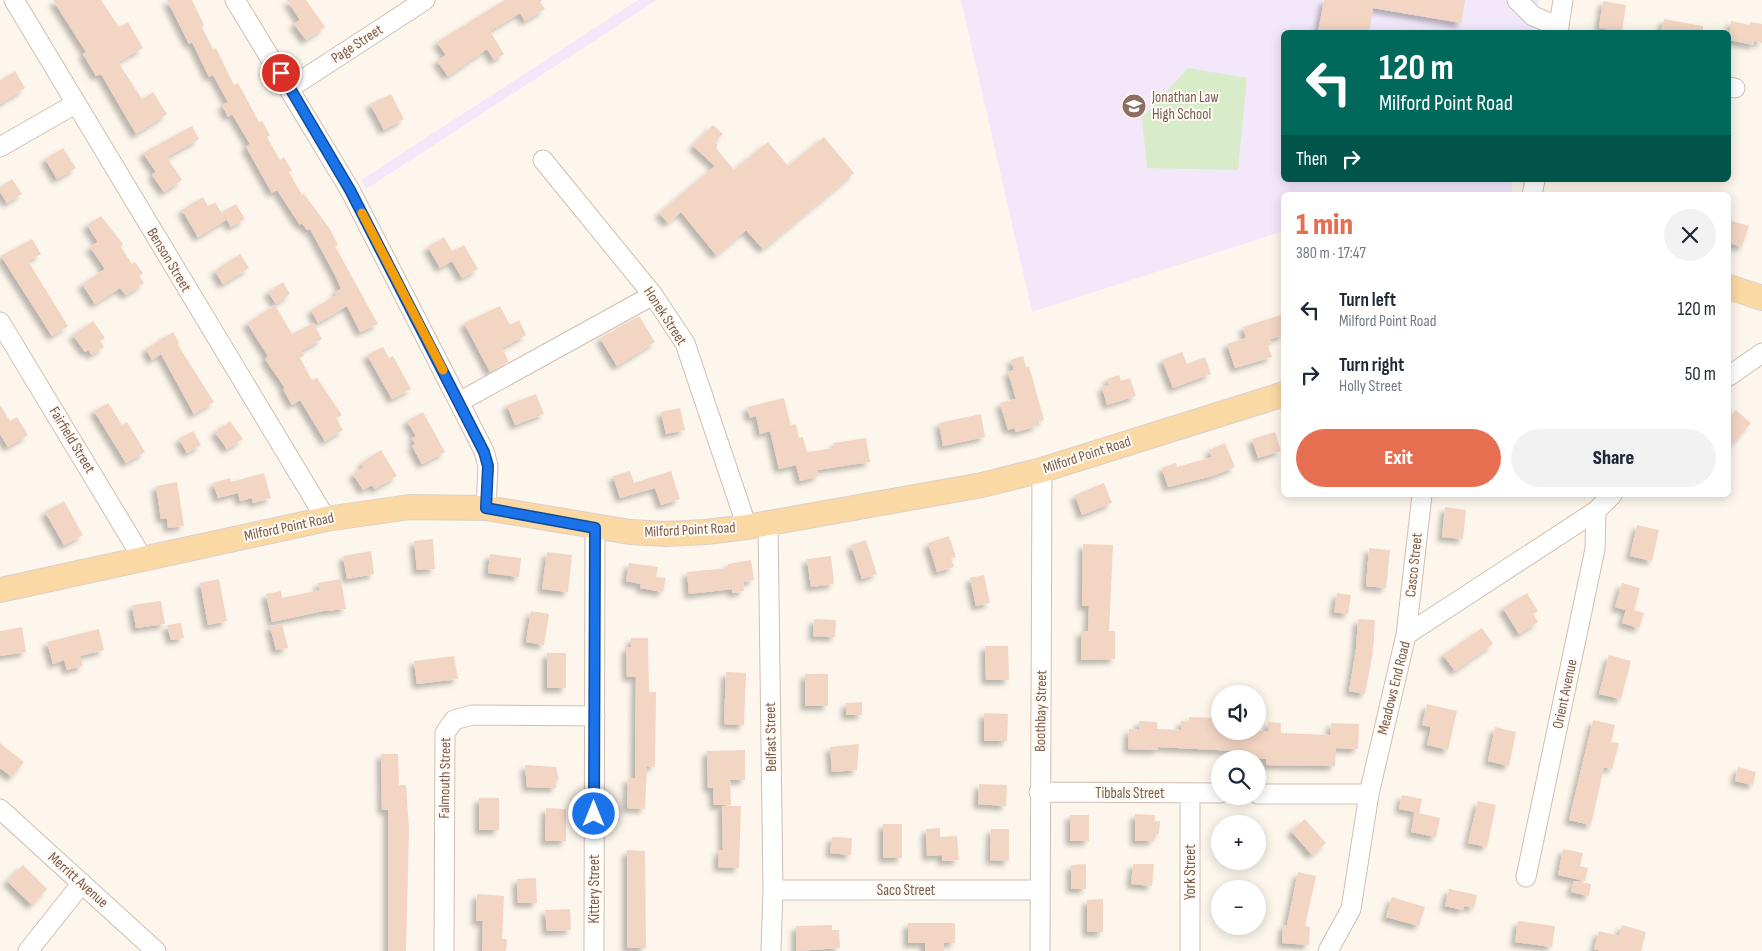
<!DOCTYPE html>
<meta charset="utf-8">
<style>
body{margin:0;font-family:"Sofia Sans Condensed",sans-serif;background:#f2f2f3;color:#1f2937;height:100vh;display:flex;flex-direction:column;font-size:19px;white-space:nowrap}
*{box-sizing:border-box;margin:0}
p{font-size:16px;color:#747a83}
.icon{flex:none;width:28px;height:28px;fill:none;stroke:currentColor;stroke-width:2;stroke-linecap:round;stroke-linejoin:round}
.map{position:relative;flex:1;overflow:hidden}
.details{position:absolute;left:1281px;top:192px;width:450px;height:305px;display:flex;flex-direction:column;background:#fff;border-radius:8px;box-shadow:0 2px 12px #0003}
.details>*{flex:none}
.hud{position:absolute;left:1281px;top:30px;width:450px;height:152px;border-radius:8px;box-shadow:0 2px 12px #0003;background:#00695c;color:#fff;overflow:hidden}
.controls{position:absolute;left:1211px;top:685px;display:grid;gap:10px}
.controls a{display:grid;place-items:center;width:55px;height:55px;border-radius:50%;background:#fff;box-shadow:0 2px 12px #0003;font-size:25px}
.pin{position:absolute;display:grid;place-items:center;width:42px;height:42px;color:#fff;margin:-21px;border:2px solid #fff;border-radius:50%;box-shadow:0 1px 5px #0007}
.me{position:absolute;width:55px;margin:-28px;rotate:0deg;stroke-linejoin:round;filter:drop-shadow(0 0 4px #0008)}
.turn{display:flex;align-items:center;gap:18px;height:105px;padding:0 15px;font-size:22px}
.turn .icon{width:65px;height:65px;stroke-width:2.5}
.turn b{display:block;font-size:35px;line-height:42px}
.then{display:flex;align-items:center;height:48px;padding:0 15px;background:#0003;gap:10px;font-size:19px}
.round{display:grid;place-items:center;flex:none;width:52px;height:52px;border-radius:26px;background:#f2f2f3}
.summary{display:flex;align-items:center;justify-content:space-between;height:85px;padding:0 15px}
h1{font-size:30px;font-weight:800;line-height:38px;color:#e76f51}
.action{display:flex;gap:10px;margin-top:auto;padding:10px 15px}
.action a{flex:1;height:58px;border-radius:30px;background:#e76f51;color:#fff;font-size:20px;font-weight:800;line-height:58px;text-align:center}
.action a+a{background:#f2f2f3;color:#1f2937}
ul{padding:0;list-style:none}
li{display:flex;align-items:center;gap:15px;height:65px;padding:0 15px}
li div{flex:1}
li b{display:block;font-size:19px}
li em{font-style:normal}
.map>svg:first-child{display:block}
.education{fill:#f3e8fa}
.green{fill:#d8ecc9}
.building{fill:#f3d5c3;filter:url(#shadow)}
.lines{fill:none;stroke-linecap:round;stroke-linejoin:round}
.minor-casing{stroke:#d1beb0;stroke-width:21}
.major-casing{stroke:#dad1cd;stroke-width:26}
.minor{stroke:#fff;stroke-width:19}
.major{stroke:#fbd9a5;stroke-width:24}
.route-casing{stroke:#114b97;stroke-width:12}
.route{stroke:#1a73e8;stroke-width:9}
.slow{stroke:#f59e0b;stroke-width:9}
.labels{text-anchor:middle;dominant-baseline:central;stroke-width:4;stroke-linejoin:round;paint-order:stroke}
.street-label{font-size:15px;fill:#7a5c4d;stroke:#fffaf3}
.education-label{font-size:15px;fill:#785e54;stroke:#fffaf3;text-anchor:start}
</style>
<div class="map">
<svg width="1762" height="951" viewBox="0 0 1762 951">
<defs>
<filter id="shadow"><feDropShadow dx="-4.5" dy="4.5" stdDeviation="2.5" flood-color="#0004"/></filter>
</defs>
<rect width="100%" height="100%" fill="#fdf6ec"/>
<!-- education -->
<path class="education" d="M638 0H657L366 189 361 180Z
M961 0H1539L1534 32H1284V180H1513L1511 195H1284V231L1032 312Z"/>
<!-- green -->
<path class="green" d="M1188 68 1247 78 1238 170 1147 168 1142 118Z"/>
<!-- building -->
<path class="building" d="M53 0H101L119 27 128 22 143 48 118 62 142 99 153 92 167 114 136 134 101 74 96 76 83 54 86 52Z
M167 0H192L204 25 202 27 213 49 216 48 234 85 238 83 259 122 262 121 270 135 267 137 280 160 284 157 292 171 289 172 302 195 304 194 330 229 338 245 335 246 378 324 360 332 347 306 318 323 311 310 337 295 335 292 341 289 335 275 310 229 307 230 302 223 300 225 277 190 272 193 246 147 250 144 232 114 228 117 222 105 228 102 213 75 209 77 192 42 189 44Z
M287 0H306L325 27 306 40 294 24 300 20Z
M505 0H543L540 2 545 9 525 21 520 13 490 31 504 54 494 60 487 49 448 76 437 61 446 55 437 42Z
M1324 0H1465L1461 23 1373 8 1369 32H1318Z
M1603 1 1626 5 1622 32 1599 28Z
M1664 19 1703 26V32H1661Z
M1731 21 1750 25V22L1762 24V43L1754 41V45L1729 40Z
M15 71 25 88 0 104V81Z
M391 94 404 119 384 130 370 104Z
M713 125 723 134 715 142 718 145 716 148 734 170 768 142 788 166 824 137 854 173 763 249 746 230 716 255 681 212 668 223 659 213 715 166 693 146Z
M192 126 199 139 167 157 182 180 164 192 152 175 156 172 143 153Z
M63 148 76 168 57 179 45 159Z
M12 179 22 194 7 203 0 192V187Z
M203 197 208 206 215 202 226 220 198 237 182 210Z
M236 204 245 219 231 227 222 212Z
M101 216 123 244 121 247 132 264 135 262 143 273 139 276 144 283 126 295 120 288 95 304 82 284 105 269 90 247 98 242 87 225Z
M1729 220 1749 226 1742 247 1729 243Z
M444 237 452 251 464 245 478 269 462 278 452 261 440 268 428 247Z
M32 239 41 254 28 261 68 326 52 336 1 256Z
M240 254 249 268 223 284 215 271Z
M283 282 290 294 276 304 268 292Z
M275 305 292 334 313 323 322 339 301 351 304 355 300 358 312 380 317 378 342 415 336 418 343 430 325 441 300 400 292 405 283 389 285 388 265 359 268 356 247 323Z
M500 306 510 325 519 320 526 335 502 348 509 362 490 372 464 323Z
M1284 314V335L1270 339 1272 344 1268 346 1272 357 1235 368 1227 344 1246 338 1243 327Z
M639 316 655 342 617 366 600 338Z
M93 321 105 338 100 341 104 347 92 355 88 350 85 352 73 335Z
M173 332 179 342 178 345 214 402 194 414 161 354 152 360 146 349Z
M383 347 389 358 393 356 411 389 392 399 367 355Z
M1182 352 1187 364 1205 357 1211 374 1173 388 1162 360Z
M1023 356 1026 367 1029 366 1044 420 1036 422 1037 426 1016 432 1014 428 1008 430 1000 403 1016 399 1008 372 1014 370 1011 360Z
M1119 375 1121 381 1130 378 1136 396 1107 405 1102 387 1109 385 1107 379Z
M536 394 544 414 515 425 507 405Z
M784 398 791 425 796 424 799 438 803 437 807 452 835 448 834 443 866 438 870 462 817 470 819 476 800 481 796 465 779 469 770 431 760 434 756 416 750 418 747 407Z
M108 403 122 425 127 422 145 452 126 463 94 411Z
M0 405 10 421 17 417 28 435 8 447 0 434Z
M680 408 685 430 666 434 661 412Z
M1736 410 1751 423 1729 448V417Z
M423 412 445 452 422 464 412 446 415 444 412 438 416 436 407 421Z
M981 414 985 437 943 446 939 423Z
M230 421 243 439 227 449 215 432Z
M193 431 201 445 187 453 179 439Z
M1275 432 1281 451 1258 458 1252 439Z
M1225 443 1235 467 1212 476 1168 487 1162 468 1176 463 1177 467 1212 457 1209 450Z
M381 450 397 476 375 489 372 485 363 490 353 474 364 467 361 463Z
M630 471 634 483 671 471 680 499 661 505 655 488 620 498 613 476Z
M264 473 271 498 253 503 252 498 240 501 238 493 218 498 213 483 230 478 231 482Z
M177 482 184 526 168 528 167 518 161 519 156 486Z
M1104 483 1112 503 1082 515 1075 495Z
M64 501 83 535 64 545 45 512Z
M1445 507 1466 510 1463 539 1442 537Z
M1637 525 1659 530 1652 561 1630 556Z
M949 536 956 557 951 559 954 567 937 572 928 543Z
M433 539 435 569 417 570 414 541Z
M866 540 877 574 862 579 851 545Z
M1083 544 1113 545 1109 631H1115V659L1081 660V631H1088L1089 606H1082Z
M1369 548 1390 550 1386 588 1366 586Z
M371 551 374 574 347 579 343 556Z
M547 552 572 555 568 592 542 589Z
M490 554 521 558 519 577 488 573Z
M831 556 834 584 811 587 807 559Z
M751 560 754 580 743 582 744 591 732 593V589L689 594 687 572 728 568V564Z
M629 563 658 567 656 577 666 578 663 592 640 588 641 584 626 581Z
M984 575 990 603 976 606 970 578Z
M219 579 227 621 208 625 200 583Z
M341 579 346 609 323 611 272 622 266 594 281 591 282 598 320 590 318 583Z
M1622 583 1640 588 1634 610 1644 613 1639 628 1622 623 1626 610 1615 607Z
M1337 593 1351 595 1348 614 1334 612Z
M1527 593 1538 611 1533 614 1538 622 1519 634 1503 608Z
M161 601 165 624 136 628 132 605Z
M531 611 549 614 544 645 526 642Z
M814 619 836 620 835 637 813 636Z
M1358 619 1375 620 1373 651 1365 694 1349 691 1356 649Z
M181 623 184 638 171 640 167 625Z
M282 624 288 648 276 650 270 626Z
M22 627 26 652 0 656V631Z
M1482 628 1493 644 1455 671 1443 655Z
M99 629 104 650 80 656 83 666 67 670 64 660 53 664 47 642Z
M631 638H648L649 692H656L655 767 647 766 645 809 627 808 628 778H635L636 677H627L626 648 631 647Z
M985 646H1008L1009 680H986Z
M547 653H566V688H547Z
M1609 655 1631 661 1621 699 1599 694Z
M454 656 458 679 417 684 414 661Z
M726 672 746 673 744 725 724 724Z
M805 674H828V706H805Z
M862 702V715H846V703Z
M1427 704 1457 711 1448 750 1427 745 1431 727 1422 725Z
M984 713 1008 714 1007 741H984Z
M1189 717 1220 718 1219 731H1268V722L1281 723V733L1330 735 1331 723 1359 724 1358 749 1336 748 1335 766 1266 765V759H1236L1237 751 1158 747V750L1128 749 1129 729 1139 730V721L1157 722V729L1181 730V721L1189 722Z
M1593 720 1615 725 1611 742 1619 743 1612 769 1604 767 1591 825 1569 820Z
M1495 727 1516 732 1509 766 1488 761Z
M0 743 24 762 12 777 0 768Z
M859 744 857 770 832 772 830 747Z
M745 750V780H730L731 805H714L713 788H708L707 751Z
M381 754H398L399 785H406L409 829 406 951H388V810H382Z
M525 765 556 767 559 780 556 781V788L527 787Z
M1738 767 1756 772 1753 785 1735 781Z
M979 784 1007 785 1006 806 978 804Z
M1402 795 1422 799 1419 813 1440 818 1436 837 1411 832 1415 812 1399 809Z
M479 798H499V830H479Z
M1478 801 1496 805 1487 847 1468 843Z
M722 806H741L739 868 718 867 719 850H723Z
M546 808 566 809V841H545Z
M1135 814 1155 815V821H1160L1159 834H1154V841H1135Z
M1070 815H1089V841H1070Z
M1305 819 1326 843 1312 855 1291 831Z
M883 824H902V858H883Z
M940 828V837L957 836 959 860 942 861V855L927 856 926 829Z
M991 829H1009V861L990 860Z
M832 837 852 838 851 855 830 853Z
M1563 849 1583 853 1580 866 1588 868 1585 881 1558 875Z
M627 850 645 851 646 948H627Z
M1086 864V889H1071V865Z
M1133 864H1154L1152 886 1131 884Z
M23 865 47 889 32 905 7 881Z
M1298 872 1316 876 1305 926 1310 927 1309 945 1282 943 1283 925H1287Z
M536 878 537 903H518L517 879Z
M1574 881 1591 884 1589 896 1571 892Z
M1449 889 1477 895 1474 908 1464 906 1463 910 1445 906Z
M477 894 504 896 502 939H507L506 951H482L483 921H476Z
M1392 897 1425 907 1419 926 1386 917Z
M1103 899V932H1087V900Z
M570 909 571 930 547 931 545 910Z
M1518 921 1555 926 1552 947 1515 942Z
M908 923H955V943H944V951H925V943H908Z
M832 925V930H839L840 948 796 951V926Z
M1622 925 1646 932 1641 951H1602L1594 949 1599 931 1619 936Z"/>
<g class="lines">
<defs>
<path id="minor" d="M14 0 326 519
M235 0 350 190 484 451 488 466 486 508
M1517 0 1533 16 1559 27
M1558 32 1563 0
M1729 87 1735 88
M290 88 425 0
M0 147 75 104
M543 160 653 295 685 343 747 527
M1532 195 1535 180
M0 322 143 559
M1729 376 1762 353
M459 402 653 295
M768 523 773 890 771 951
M1406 635 1422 495
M1039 792 1220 793
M1258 794H1369
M0 809 156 951
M1526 877 1595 549 1596 511
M773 890H1039
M28 951 82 883
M444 951 445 733 454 720 472 715 595 716
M594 951 595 528
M1040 951 1042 470
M1190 951V793
M1328 951 1351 909 1369 794 1406 635 1596 511 1612 495"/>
<path id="major" d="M1729 287 1762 298
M0 590 326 519 410 507 486 508 630 532 665 534 706 532 747 527 982 485 1042 470 1284 394"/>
</defs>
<!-- minor casing -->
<use href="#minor" class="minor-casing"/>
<!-- major casing -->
<use href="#major" class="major-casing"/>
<!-- minor -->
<use href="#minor" class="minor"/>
<!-- major -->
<use href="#major" class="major"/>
</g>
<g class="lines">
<defs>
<path id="route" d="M281 73 350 190 484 452 488 466 486 508 595 528 594 814"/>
</defs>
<!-- route casing -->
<use href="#route" class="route-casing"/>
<!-- route -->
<use href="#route" class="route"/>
<!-- slow -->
<path class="slow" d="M362 213 443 370"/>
</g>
<!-- icons -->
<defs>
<symbol id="school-disc" viewBox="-11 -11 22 22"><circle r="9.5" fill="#8d6e63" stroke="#fffaf3"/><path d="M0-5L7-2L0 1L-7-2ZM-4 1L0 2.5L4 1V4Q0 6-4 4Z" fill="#fff"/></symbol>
</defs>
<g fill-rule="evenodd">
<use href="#school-disc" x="1120" y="92" width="28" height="28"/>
</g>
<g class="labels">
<!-- street labels -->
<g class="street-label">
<text transform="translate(357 44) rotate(-33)">Page Street</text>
<text transform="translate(169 260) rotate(59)">Benson Street</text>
<text transform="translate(665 316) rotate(57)">Honek Street</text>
<text transform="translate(72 440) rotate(59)">Fairfield Street</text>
<text transform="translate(1087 455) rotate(-18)">Milford Point Road</text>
<text transform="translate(289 527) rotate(-12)">Milford Point Road</text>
<text transform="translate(690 530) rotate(-3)">Milford Point Road</text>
<text transform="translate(1414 565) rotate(-84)">Casco Street</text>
<text transform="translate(1394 688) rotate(-76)">Meadows End Road</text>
<text transform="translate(1565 694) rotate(-78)">Orient Avenue</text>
<text transform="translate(1041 711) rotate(-89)">Boothbay Street</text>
<text transform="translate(771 737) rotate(-91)">Belfast Street</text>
<text transform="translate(445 778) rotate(-89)">Falmouth Street</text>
<text x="1130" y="793">Tibbals Street</text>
<text transform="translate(1190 872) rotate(-90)">York Street</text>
<text transform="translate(78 880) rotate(42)">Merritt Avenue</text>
<text transform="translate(594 889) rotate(-90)">Kittery Street</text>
<text x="906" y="890">Saco Street</text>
</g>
<!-- education labels -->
<g class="education-label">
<text x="1152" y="97">Jonathan Law<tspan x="1152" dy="17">High School</tspan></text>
</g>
</g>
</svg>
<div class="controls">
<a><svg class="icon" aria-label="sound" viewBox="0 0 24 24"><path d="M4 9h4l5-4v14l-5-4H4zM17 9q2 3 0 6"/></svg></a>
<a><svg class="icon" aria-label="search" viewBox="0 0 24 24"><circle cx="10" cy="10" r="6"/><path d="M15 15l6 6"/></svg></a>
<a>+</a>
<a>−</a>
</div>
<div class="pin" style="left:281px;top:73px;background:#d93025"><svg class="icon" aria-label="arrive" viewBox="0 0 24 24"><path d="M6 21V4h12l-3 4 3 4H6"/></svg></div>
<svg class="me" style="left:594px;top:814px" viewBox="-20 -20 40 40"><circle r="17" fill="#1a73e8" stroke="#fff" stroke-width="3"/><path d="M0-11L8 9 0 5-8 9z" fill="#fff"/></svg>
<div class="hud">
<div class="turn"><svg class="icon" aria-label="left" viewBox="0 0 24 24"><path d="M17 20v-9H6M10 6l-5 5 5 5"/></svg><div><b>120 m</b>Milford Point Road</div></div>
<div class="then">Then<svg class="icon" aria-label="right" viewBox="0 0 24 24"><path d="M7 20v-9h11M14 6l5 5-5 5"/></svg></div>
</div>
<section class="details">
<div class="summary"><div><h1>1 min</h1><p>380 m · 17:47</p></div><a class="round"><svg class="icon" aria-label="close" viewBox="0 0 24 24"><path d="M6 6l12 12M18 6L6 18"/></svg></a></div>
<ul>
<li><svg class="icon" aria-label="left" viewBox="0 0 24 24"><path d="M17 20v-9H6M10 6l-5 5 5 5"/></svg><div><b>Turn left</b><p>Milford Point Road</p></div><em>120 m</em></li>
<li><svg class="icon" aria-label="right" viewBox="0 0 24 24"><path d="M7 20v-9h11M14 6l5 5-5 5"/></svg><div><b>Turn right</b><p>Holly Street</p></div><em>50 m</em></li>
</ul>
<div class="action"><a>Exit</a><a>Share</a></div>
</section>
</div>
